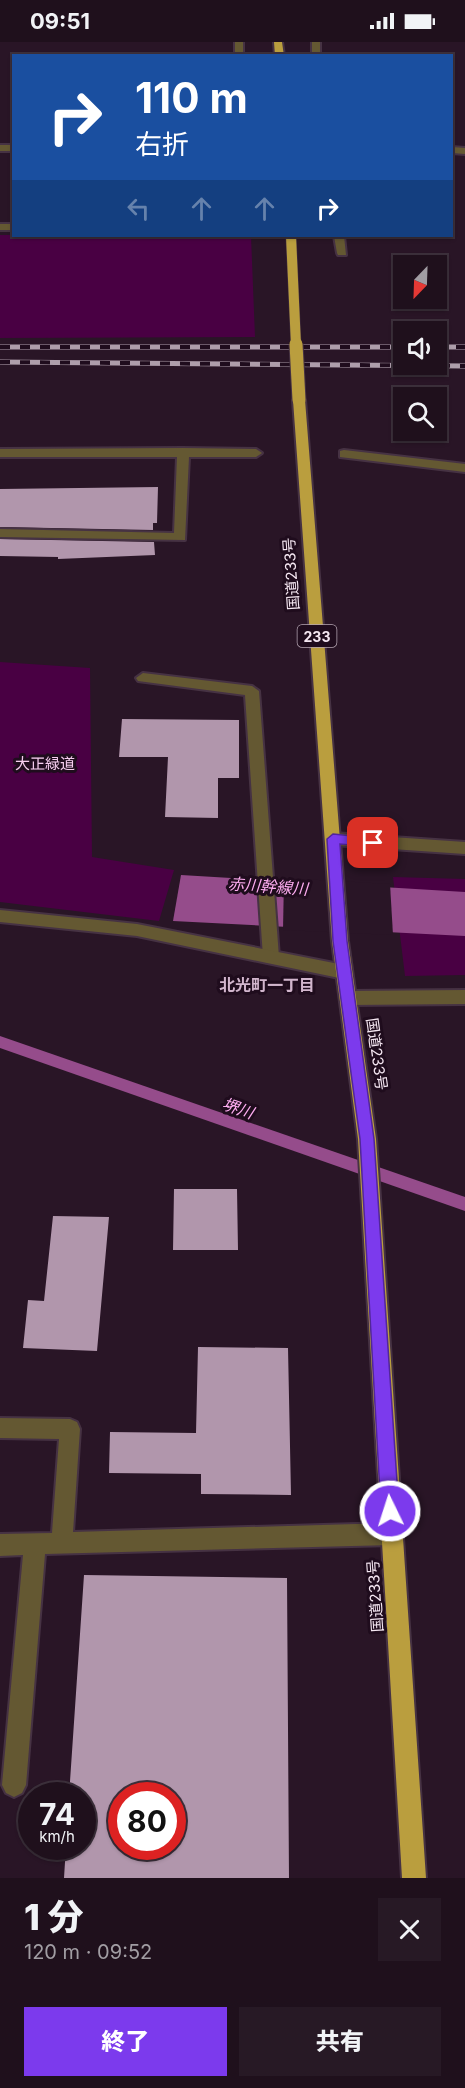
<!DOCTYPE html>
<html lang="ja">
<meta charset="utf-8">
<style>
body{margin:0;font-family:Inter,"Noto Sans JP",sans-serif;background:#271925;color:#f1f3f6;height:100vh;display:flex;flex-direction:column;font-size:22px;white-space:nowrap}
*{box-sizing:border-box;margin:0}
p{font-size:20px;color:#a19da3}
.icon{flex:none;width:33px;height:33px;fill:none;stroke:currentColor;stroke-width:2;stroke-linecap:round;stroke-linejoin:round}
.map{position:relative;height:1836px;overflow:hidden}
.panel{display:flex;flex-direction:column;background:#1f101c;flex:1}
.panel>*{flex:none}
.banner{position:absolute;left:12px;top:12px;width:441px;height:183px;border-radius:0px;box-shadow:0 2px 4px #0004,0 0 0 2px #3c303b;background:#1a4fa0;color:#fff;overflow:hidden}
.needle{width:39px;rotate:203deg}
.controls{position:absolute;left:393px;top:213px;display:grid;gap:12px}
.controls a{display:grid;place-items:center;width:54px;height:54px;border-radius:0px;background:#1f101c;box-shadow:0 2px 4px #0004,0 0 0 2px #3c303b;font-size:30px}
.speed{position:absolute;left:18px;top:1740px;display:flex;gap:12px;font-size:30px;font-weight:700;text-align:center}
.speed>*{display:grid;place-content:center;width:78px;height:78px;border-radius:50%;background:#1f101c;box-shadow:0 2px 4px #0004,0 0 0 2px #3c303b;line-height:1}
.speed small{font-size:15px;font-weight:400}
.speed .limit{border:9px solid #d22;background:#fff;color:#111}
.pin{position:absolute;display:grid;place-items:center;width:51px;height:51px;color:#fff;margin:-26px;border-radius:12px;box-shadow:0 3px 9px #0006}
.me{position:absolute;width:66px;margin:-33px;rotate:356deg;stroke-linejoin:round;filter:drop-shadow(0 0 4px #0008)}
.turn{display:flex;align-items:center;gap:21px;height:126px;padding:0 24px;font-size:27px}
.turn .icon{width:78px;height:78px;stroke-width:2.5}
.turn b{display:block;font-size:42px;line-height:51px}
.lanes{display:flex;align-items:center;height:57px;padding:0 24px;background:#0003;justify-content:center;gap:30px;direction:ltr}
.lanes .off{opacity:.35}
.round{display:grid;place-items:center;flex:none;width:63px;height:63px;border-radius:0px;background:#271925}
.overview{display:flex;align-items:center;justify-content:space-between;height:102px;padding:0 24px}
h1{font-size:36px;font-weight:800;line-height:45px}
.cta{display:flex;gap:12px;margin-top:auto;padding:12px 24px}
.cta a{flex:1;height:69px;border-radius:0px;background:#7c3aed;color:#fff;font-size:24px;font-weight:800;line-height:69px;text-align:center}
.cta a+a{background:#271925;color:#f1f3f6}
.status{display:flex;justify-content:space-between;align-items:center;height:42px;padding:0 30px;background:#1f101c;direction:ltr}
.status svg{height:16px;fill:currentColor}
.map>svg:first-child{display:block}
.green{fill:#490043}
.water{fill:#954c8b}
.pier{fill:#291526}
.lines{fill:none;stroke-linecap:round;stroke-linejoin:round}
.stream{fill:#954c8b;fill-rule:evenodd}
.building{fill:#b196ac;fill-rule:evenodd}
.service-casing{stroke:#463243;stroke-width:4}
.minor-casing{stroke:#463243;stroke-width:4}
.tertiary-casing{stroke:#463243;stroke-width:4}
.trunk-casing{stroke:#463243;stroke-width:4}
.service{fill:#645832;fill-rule:evenodd}
.minor{fill:#645832;fill-rule:evenodd}
.tertiary{fill:#645832;fill-rule:evenodd}
.trunk{fill:#ba9e3e;fill-rule:evenodd}
.rail-casing{stroke:#ae9eab;stroke-width:5}
.rail{stroke:#1f0c1d;stroke-width:4;stroke-dasharray:10;stroke-linecap:butt}
.trunk-bridge-far1-casing{stroke:#463243;stroke-width:11;stroke-linecap:butt}
.trunk-bridge-casing{stroke:#463243;stroke-width:15;stroke-linecap:butt}
.trunk-bridge-far1{stroke:#ba9e3e;stroke-width:10}
.trunk-bridge{stroke:#ba9e3e;stroke-width:13}
.route{fill:#7c3aed;stroke:#51269a;stroke-width:1.5}
.labels{text-anchor:middle;dominant-baseline:central;stroke-width:6;stroke-linejoin:round;paint-order:stroke}
.shield{fill:#1f0c1d;stroke:#b5a5b2;stroke-width:1.5}
.shield-label{font-size:14px;font-weight:bold;fill:#f5e7f2}
.street-label{font-size:15px;fill:#f5e7f2;stroke:#1f0c1d}
.park-label{font-size:15px;fill:#f6cdef;stroke:#1f0c1d}
.water-label{font-size:16px;font-style:italic;fill:#feadf1;stroke:#1f0c1d}
.neighbourhood-label{font-size:16px;font-weight:bold;fill:#d2b6cd;stroke:#1f0c1d}
</style>
<div class="status"><b>09:51</b><svg viewBox="0 0 49 12"><path d="M0 12V9h3v3zM5 12V6h3v6zM10 12V3h3v9zM15 12V0h3v12zM26 1h20v11H26zM47 4h2v5h-2z"/></svg></div>
<div class="map">
<svg width="465" height="1836" viewBox="0 0 465 1836">
<rect width="100%" height="100%" fill="#291526"/>
<!-- green -->
<path class="green" d="M0 193 251 194 255 295 0 296Z
M0 620 90 626 92 815 174 828 159 879 0 860Z
M393 835 465 837V933L405 934Z"/>
<!-- water -->
<path class="water" d="M181 833 465 850V894L173 879Z"/>
<!-- pier -->
<path class="pier" d="M284 836 390 842 393 893 283 888Z"/>
<g class="lines">
<!-- stream -->
<path class="stream" d="M0 994 465 1155V1169L0 1006Z"/>
</g>
<!-- building -->
<path class="building" d="M158 445 157 481H153V488L0 485V447Z
M0 497 154 500 155 513 58 517V515L0 514Z
M122 677 239 678V736H218V776L165 775 168 715H119Z
M174 1147H237L238 1208H173Z
M53 1174 109 1175 97 1309 23 1306 28 1258 44 1259Z
M198 1305 288 1306 291 1453 201 1452V1432L109 1431 110 1390 196 1391Z
M84 1533 287 1536 289 1836H64L66 1804H82V1754H69ZM122 1754H172V1804H122Z"/>
<g class="lines">
<defs>
<path id="service" d="M235 0H243V14H235Z
M312 0H320V14H312Z
M0 182H14V188H0Z
M334 194H344L346 213H338L337 211Z
M183 406 256 407 262 411 256 415H189L185 498 0 495V487L174 491 177 415H0V407Z
M344 408 465 422V430L340 415V409Z
M143 631 252 644 259 649 279 915 277 920 271 921 265 920 263 915 245 653 138 639 136 636Z
M333 791 465 800V812L333 803 328 801 325 797 328 793Z
M0 1376 70 1377 77 1380 80 1387 73 1490 392 1481 400 1484 403 1492 400 1500 392 1503 45 1512 26 1743 22 1751 14 1755 6 1751 2 1743 23 1513 0 1514V1492L52 1491 59 1397 0 1396Z"/>
<path id="minor" d="M0 868 137 882 344 923 350 925 352 930 350 935 344 937 137 894 0 880Z
M465 948V962L348 963 342 961 340 956 342 951 348 949Z"/>
<path id="tertiary" d="M0 103H14V109H0Z
M452 105 465 106V112L452 111Z"/>
<path id="trunk" d="M274 0H282L284 14H275Z
M299 354 305 358 348 899 376 1097 426 1836H402L358 1097 332 899 293 358Z"/>
</defs>
<!-- service casing -->
<use href="#service" class="service-casing"/>
<!-- minor casing -->
<use href="#minor" class="minor-casing"/>
<!-- tertiary casing -->
<use href="#tertiary" class="tertiary-casing"/>
<!-- trunk casing -->
<use href="#trunk" class="trunk-casing"/>
<!-- service -->
<use href="#service" class="service"/>
<!-- minor -->
<use href="#minor" class="minor"/>
<!-- tertiary -->
<use href="#tertiary" class="tertiary"/>
<!-- trunk -->
<use href="#trunk" class="trunk"/>
<defs>
<path id="rail" d="M0 305H404
M436 305H465
M0 320 465 324"/>
</defs>
<!-- rail casing -->
<use href="#rail" class="rail-casing"/>
<!-- rail -->
<use href="#rail" class="rail"/>
<defs>
<path id="trunk-bridge-far1" d="M291 194 296 303"/>
<path id="trunk-bridge" d="M296 302 299 358"/>
</defs>
<!-- trunk-bridge-far1 casing -->
<use href="#trunk-bridge-far1" class="trunk-bridge-far1-casing"/>
<!-- trunk-bridge casing -->
<use href="#trunk-bridge" class="trunk-bridge-casing"/>
<!-- trunk-bridge-far1 -->
<use href="#trunk-bridge-far1" class="trunk-bridge-far1"/>
<!-- trunk-bridge -->
<use href="#trunk-bridge" class="trunk-bridge"/>
</g>
<!-- route -->
<path class="route" d="M333 792 373 796 379 801 373 805 340 802 347 899 374 1097 399 1469 396 1475 390 1478 384 1475 381 1469 360 1097 333 899 327 797Z"/>
<g class="labels">
<!-- shield labels -->
<rect class="shield" x="297.5" y="583" width="39" height="22" rx="4.5"/>
<g class="shield-label">
<text x="317" y="594">233</text>
</g>
<!-- street labels -->
<g class="street-label">
<text transform="translate(291 532) rotate(-94)">国道233号</text>
<text transform="translate(377 1012) rotate(82)">国道233号</text>
<text transform="translate(375 1554) rotate(-94)">国道233号</text>
</g>
<!-- park labels -->
<g class="park-label">
<text x="45" y="721">大正緑道</text>
</g>
<!-- water labels -->
<g class="water-label">
<text transform="translate(268 844) rotate(4)">赤川幹線川</text>
<text transform="translate(238 1066) rotate(19)">堺川</text>
</g>
<!-- neighbourhood labels -->
<g class="neighbourhood-label">
<text x="267" y="943">北光町一丁目</text>
</g>
</g>
</svg>
<div class="controls">
<a><svg class="needle" viewBox="-14 -14 28 28"><path d="M0-13l5 13h-10z" fill="#e53935"/><path d="M0 13l5-13h-10z" fill="#a19da3"/></svg></a>
<a><svg class="icon" aria-label="sound" viewBox="0 0 24 24"><path d="M4 9h4l5-4v14l-5-4H4zM17 9q2 3 0 6"/></svg></a>
<a><svg class="icon" aria-label="search" viewBox="0 0 24 24"><circle cx="10" cy="10" r="6"/><path d="M15 15l6 6"/></svg></a>
</div>
<div class="speed"><div>74<small>km/h</small></div><div class="limit">80</div></div>
<div class="pin" style="left:373px;top:801px;background:#d93025"><svg class="icon" aria-label="arrive" viewBox="0 0 24 24"><path d="M6 21V4h12l-3 4 3 4H6"/></svg></div>
<svg class="me" style="left:390px;top:1469px" viewBox="-20 -20 40 40"><circle r="17" fill="#7c3aed" stroke="#fff" stroke-width="3"/><path d="M0-11L8 9 0 5-8 9z" fill="#fff"/></svg>
<div class="banner">
<div class="turn"><svg class="icon" aria-label="right" viewBox="0 0 24 24"><path d="M7 20v-9h11M14 6l5 5-5 5"/></svg><div><b>110 m</b>右折</div></div>
<div class="lanes"><svg class="icon off" aria-label="left" viewBox="0 0 24 24"><path d="M17 20v-9H6M10 6l-5 5 5 5"/></svg><svg class="icon off" aria-label="ahead" viewBox="0 0 24 24"><path d="M12 20V5M6 11l6-6 6 6"/></svg><svg class="icon off" aria-label="ahead" viewBox="0 0 24 24"><path d="M12 20V5M6 11l6-6 6 6"/></svg><svg class="icon" aria-label="right" viewBox="0 0 24 24"><path d="M7 20v-9h11M14 6l5 5-5 5"/></svg></div>
</div>
</div>
<section class="panel">
<div class="overview"><div><h1>1 分</h1><p>120 m · 09:52</p></div><a class="round"><svg class="icon" aria-label="close" viewBox="0 0 24 24"><path d="M6 6l12 12M18 6L6 18"/></svg></a></div>
<div class="cta"><a>終了</a><a>共有</a></div>
</section>
